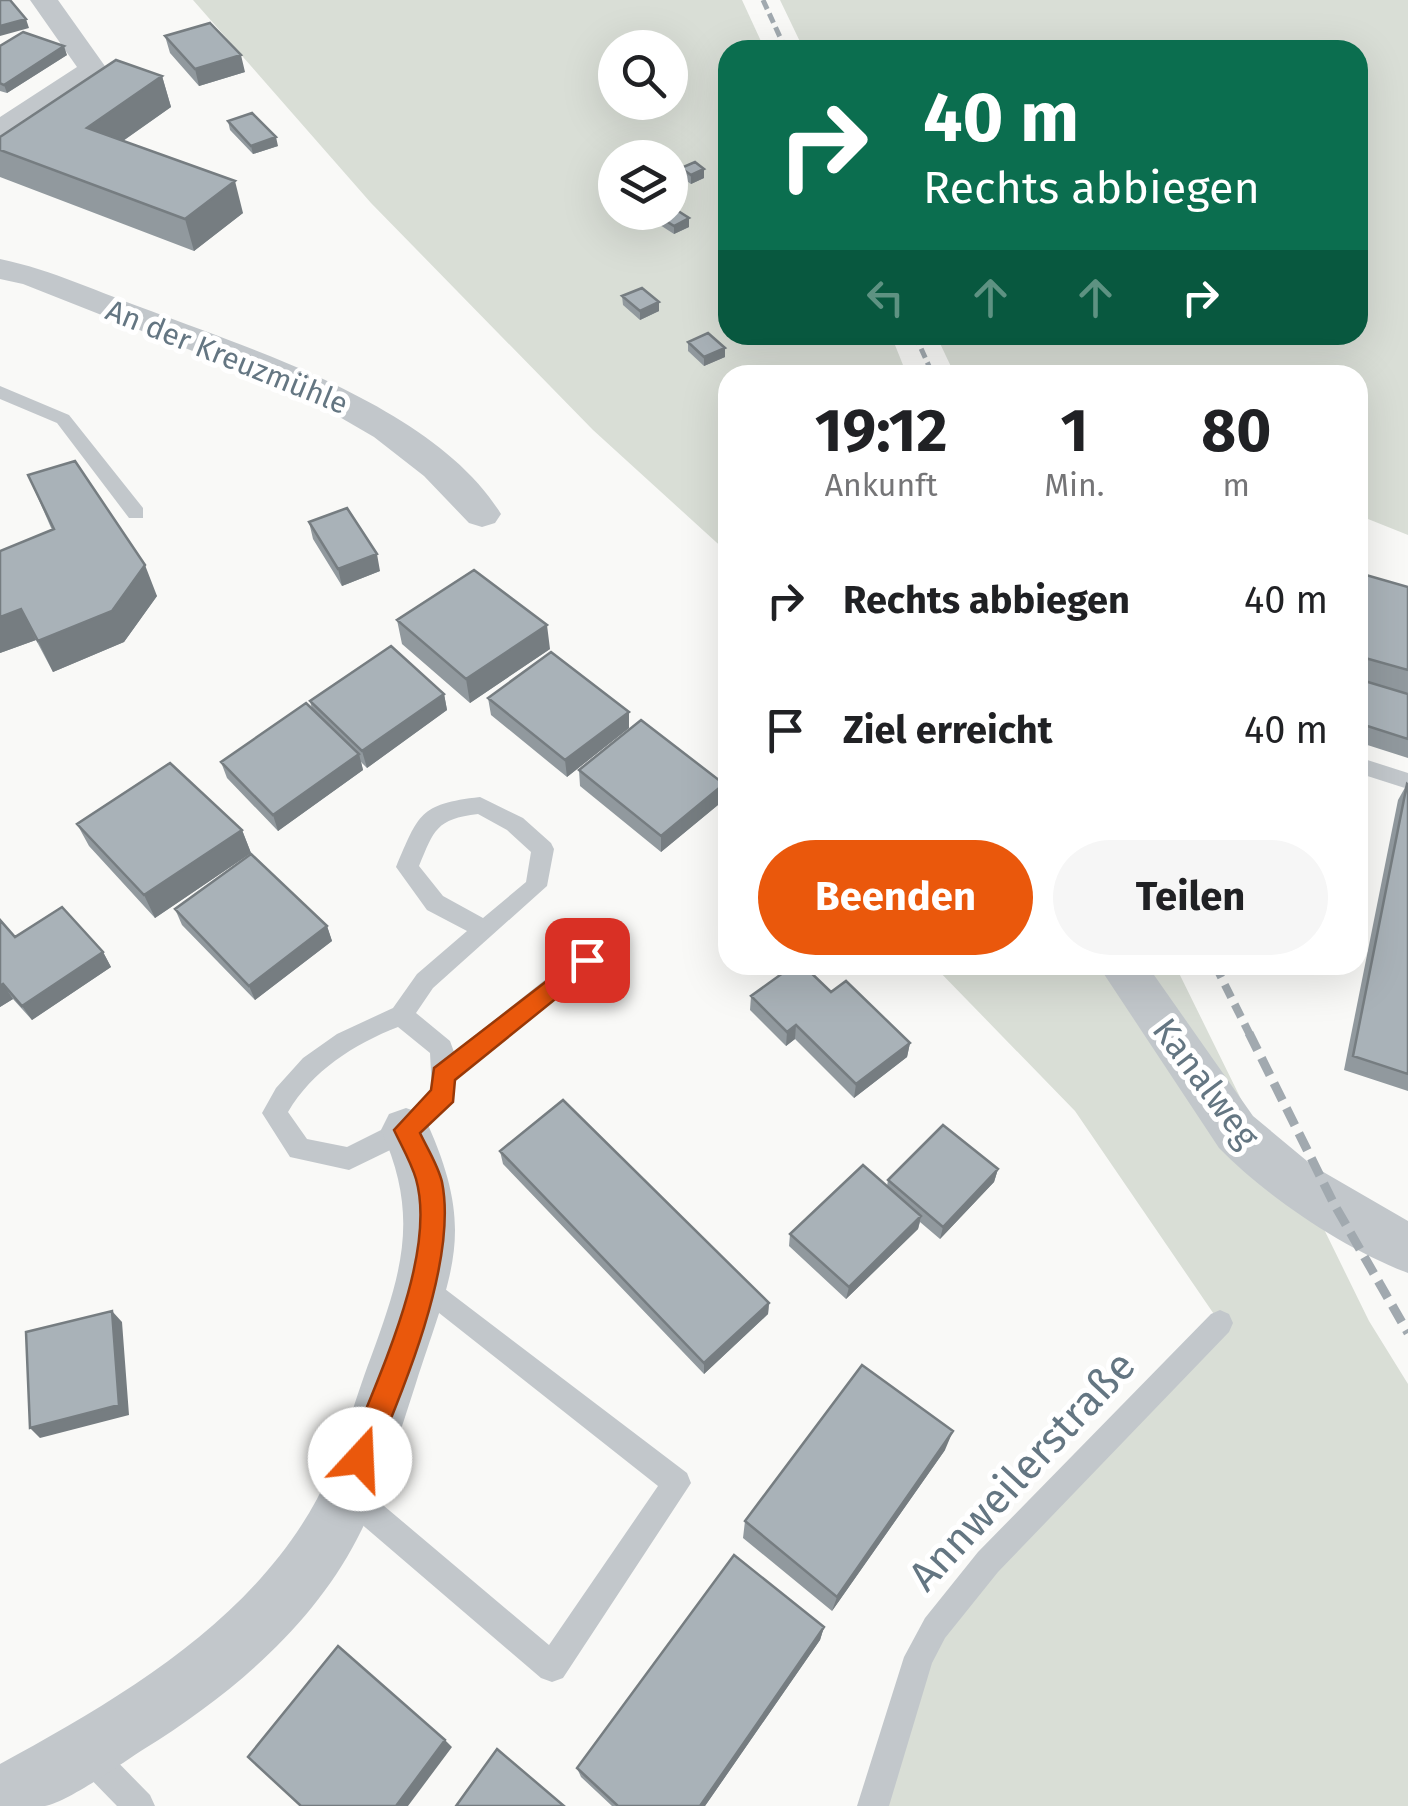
<!DOCTYPE html>
<html lang="de">
<meta charset="utf-8">
<style>
body{margin:0;font-family:"Fira Sans",sans-serif;background:#f6f6f6;color:#202124;height:100vh;display:flex;flex-direction:column;font-size:38px;white-space:nowrap}
*{box-sizing:border-box;margin:0}
p{font-size:32px;color:#757577}
.icon{flex:none;width:55px;height:55px;fill:none;stroke:currentColor;stroke-width:2;stroke-linecap:round;stroke-linejoin:round}
.map{position:relative;flex:1;overflow:hidden}
.side{position:absolute;left:718px;top:365px;width:650px;height:610px;display:flex;flex-direction:column;background:#fff;border-radius:30px;box-shadow:0 10px 40px #0002}
.side>*{flex:none}
.banner{position:absolute;left:718px;top:40px;width:650px;height:305px;border-radius:30px;box-shadow:0 10px 40px #0002;background:#0b6e4f;color:#fff;overflow:hidden}
.controls{position:absolute;left:598px;top:30px;display:grid;gap:20px}
.controls a{display:grid;place-items:center;width:90px;height:90px;border-radius:50%;background:#fff;box-shadow:0 10px 40px #0002;font-size:50px}
.pin{position:absolute;display:grid;place-items:center;width:85px;height:85px;color:#fff;margin:-42px;border-radius:20px;box-shadow:0 5px 15px #0006}
.me{position:absolute;width:110px;margin:-55px;rotate:20deg;stroke-linejoin:round;filter:drop-shadow(0 0 8px #0008)}
.turn{display:flex;align-items:center;gap:35px;height:210px;padding:0 40px;font-size:45px}
.turn .icon{width:130px;height:130px;stroke-width:2.5}
.turn b{display:block;font-size:70px;line-height:85px}
.lanes{display:flex;align-items:center;height:95px;padding:0 40px;background:#0003;justify-content:center;gap:50px;direction:ltr}
.lanes .off{opacity:.35}
.eta{display:flex;justify-content:space-evenly;align-items:center;height:170px;text-align:center}
.eta b{font-size:60px;font-weight:700;line-height:70px}
.primary-button{display:flex;gap:20px;margin-top:auto;padding:20px 40px}
.primary-button a{flex:1;height:115px;border-radius:60px;background:#ea580c;color:#fff;font-size:40px;font-weight:700;line-height:115px;text-align:center}
.primary-button a+a{background:#f6f6f6;color:#202124}
ul{padding:0;list-style:none}
li{display:flex;align-items:center;gap:30px;height:130px;padding:0 40px}
li div{flex:1}
li b{display:block;font-size:38px}
li em{font-style:normal}
.map>svg:first-child{display:block}
.green{fill:#d9ded6;fill-rule:evenodd}
.lines{fill:none;stroke-linecap:round;stroke-linejoin:round}
.service{fill:#c2c7cb;fill-rule:evenodd}
.minor{fill:#c2c7cb;fill-rule:evenodd}
.rail-far2{stroke:#a1a9af;stroke-width:5;stroke-dasharray:10 5;stroke-linecap:butt}
.rail-far1{stroke:#a1a9af;stroke-width:8;stroke-dasharray:14 8;stroke-linecap:butt}
.rail{stroke:#a1a9af;stroke-width:9;stroke-dasharray:19 9;stroke-linecap:butt}
.wall{fill:#91999e}
.shaded-wall{fill:#767d81}
.building{fill:#a9b2b8;stroke:#767d81;stroke-width:2.5}
.route{fill:#ea580c;stroke:#983908;stroke-width:2.5}
.labels{text-anchor:middle;dominant-baseline:central;stroke-width:10;stroke-linejoin:round;paint-order:stroke}
.far-street-label{font-size:30px;fill:#647682;stroke:#fff}
.street-label{font-size:35px;fill:#647682;stroke:#fff}
.near-street-label{font-size:42px;fill:#647682;stroke:#fff}
</style>
<div class="map">
<svg width="1408" height="1806" viewBox="0 0 1408 1806">
<rect width="100%" height="100%" fill="#f9f9f7"/>
<!-- green -->
<path class="green" d="M193 0H742L765 50H728V335H891L907 375H728L727 552 593 430 371 203ZM615 48H670V102H615ZM615 158H670V212H615Z
M780 0H1408V535L1358 515V375H955L936 335H1358V50H804Z
M933 965H1175L1275 1168 1318 1217 1369 1321 1408 1384V1806H873L919 1657 1220 1323 1075 1111Z"/>
<g class="lines">
<!-- service -->
<path class="service" d="M0 386 69 415 143 508V518H129L57 423 0 399Z
M1358 757 1408 773V789L1358 773Z
M480 797 523 818 551 843 554 849 547 886 433 988 416 1013 450 1041 454 1052 575 956 573 936 576 929H592L599 960 595 967 455 1079 453 1103 415 1138 349 1170 290 1157 262 1113 276 1088 303 1058 337 1034 393 1008 417 974 467 931 427 910 396 867C419 814 419 804 480 797ZM478 814 507 830 531 852 526 882 483 918 443 896 419 866C434 830 436 819 478 814ZM398 1027 430 1053 432 1091 397 1122 347 1147 307 1139 288 1112C312 1071 354 1044 398 1027Z
M424 1273 687 1473 691 1483 563 1678 552 1682 541 1678 338 1504 334 1494 338 1484 348 1480 358 1484 549 1645 658 1486 415 1294 411 1285 415 1276Z
M1220 1310 1229 1314 1233 1323 1229 1332 998 1572 945 1638 932 1663 889 1806H857L904 1657 925 1618 978 1552 1211 1314Z
M88 1739 99 1743 150 1795 155 1806H117L77 1765 73 1754 77 1743Z"/>
<!-- minor -->
<path class="minor" d="M30 0H58L107 69 11 136 0 139V117L77 67Z
M0 259C53 270 100 293 151 311 260 352 437 409 501 514L495 523 482 527 469 523 424 476 374 437 319 405 261 378 23 284 0 279Z
M1098 965H1147L1253 1116 1313 1166 1408 1221V1273C1343 1248 1267 1197 1219 1148Z
M406 1108 423 1114C478 1231 453 1268 416 1383 399 1435 383 1489 357 1539 311 1628 228 1697 144 1749 122 1763 68 1802 45 1806 32 1806 14 1806 0 1806V1764C119 1699 250 1623 317 1499 341 1454 353 1404 371 1357 402 1272 420 1216 381 1130L389 1114Z"/>
<!-- rail-far2 -->
<path class="rail-far2" d="M763 0 786 50
M915 335 933 375"/>
<!-- rail-far1 -->
<path class="rail-far1" d="M1215 965 1250 1035"/>
<!-- rail -->
<path class="rail" d="M1249 1033 1334 1204 1408 1333"/>
</g>
<!-- wall -->
<path class="wall" d="M165 36 245 72 199 86 170 53Z
M0 46 67 55 7 93 0 91Z
M162 76 171 107 123 141 243 213 194 251 0 177V137Z
M228 121 278 146 253 154 230 130Z
M681 168 704 178 691 184 681 177Z
M728 206V224L720 218 721 209Z
M660 217 689 227 674 234 660 225Z
M622 296 659 311 640 320 623 305Z
M688 342 725 357 704 366 688 351Z
M28 475 157 596 124 642 53 672 36 640 0 653V551L52 530Z
M309 522 380 571 342 586 313 539Z
M1358 577 1408 587V758L1358 742Z
M397 620 550 649 470 703 402 644Z
M444 694 447 710 367 768 361 762 363 770 278 831 227 778 221 762 312 709 310 701Z
M488 698 629 712V728L567 777 491 715Z
M579 770 724 784V800L661 852 580 786Z
M1407 784 1408 785V1091L1344 1070 1398 800Z
M77 824 242 830 251 853 155 918 89 846Z
M175 909 327 926 332 941 255 1000 182 925Z
M0 920 15 937 103 952 111 967 32 1020 13 999 0 1007Z
M831 992 910 1043 907 1057 854 1098 795 1039 786 1046 750 1010 751 996Z
M500 1151 769 1303 768 1314 704 1374 503 1164Z
M998 1169 994 1182 940 1239 920 1222 918 1229 846 1299 789 1246 790 1234 887 1186 888 1180Z
M945 1450 832 1611 743 1538 745 1521Z
M824 1627 820 1640 705 1806H612L581 1777 577 1768Z"/>
<!-- shaded-wall -->
<path class="shaded-wall" d="M26 19 29 28 0 36V26Z
M64 46 67 55 7 93 4 85Z
M241 55 245 72 199 86 195 69Z
M162 76 171 107 97 159 87 128Z
M276 137 278 146 253 154 251 146Z
M704 169V178L691 184V175Z
M235 181 243 213 194 251 185 219Z
M689 218V227L674 234V226Z
M659 302V311L640 320V311Z
M725 348V357L704 366V357Z
M377 554 380 571 342 586 338 569Z
M145 565 157 596 124 642 53 672 38 641Z
M21 609 36 640 0 653V617Z
M547 625 550 649 470 703 466 679Z
M444 694 447 710 367 768 362 751Z
M629 712V728L567 777 565 760Z
M359 754 363 770 278 831 273 815Z
M724 784V800L661 852V836Z
M242 830 251 853 155 918 144 895Z
M327 926 332 941 255 1000 249 986Z
M103 952 111 967 32 1020 22 1006Z
M3 984 13 999 0 1007V986Z
M796 1025 795 1039 786 1046 787 1032Z
M910 1043 907 1057 854 1098 856 1084Z
M998 1169 994 1182 940 1239 943 1227Z
M921 1216 918 1229 846 1299 849 1287Z
M769 1303 768 1314 704 1374V1363Z
M112 1311 122 1322 129 1415 40 1438 30 1428Z
M953 1431 945 1450 832 1611 837 1597Z
M824 1627 820 1640 705 1806H700Z
M445 1740 452 1747 408 1806H396Z"/>
<!-- building -->
<path class="building" d="M0 0H10L26 19 0 26Z
M210 23 241 55 195 69 165 36Z
M23 32 64 46 4 85 0 83V46Z
M116 60 162 76 87 128 235 181 185 219 0 150V137Z
M252 113 276 137 251 146 228 121Z
M695 162 704 169 691 175 681 168Z
M675 209 689 218 674 226 660 217Z
M642 288 659 302 640 311 622 296Z
M708 333 725 348 704 357 688 342Z
M75 461 145 565 112 611 38 641 21 609 0 617V551L54 529 28 475Z
M347 508 377 554 338 569 309 522Z
M474 570 547 625 466 679 397 620Z
M1359 573 1408 587V670L1358 656V580Z
M391 646 444 694 362 751 310 701Z
M551 652 629 712 565 760 488 698Z
M1358 679 1408 694V739L1358 723Z
M306 703 359 754 273 815 221 762Z
M641 720 724 784 661 836 579 770Z
M170 763 242 830 144 895 77 824Z
M1407 784 1408 785V1074L1353 1056Z
M251 854 327 926 249 986 175 909Z
M62 907 103 952 22 1006 3 984 0 986V920L15 937Z
M794 965H803L831 992 846 981 910 1043 856 1084 796 1025 787 1032 751 996Z
M563 1100 769 1303 704 1363 500 1151Z
M943 1125 998 1169 943 1227 888 1180Z
M863 1165 921 1216 849 1287 790 1234Z
M112 1311 119 1405 30 1428 26 1332Z
M862 1365 953 1431 837 1597 745 1521Z
M734 1555 824 1627 700 1806H618L577 1768Z
M338 1646 445 1740 396 1806H301L248 1757Z
M497 1749 564 1806H456Z"/>
<!-- route -->
<path class="route" d="M587 950 595 953 599 960 595 967 455 1080 453 1102 420 1133C427 1148 438 1165 442 1182 458 1262 402 1394 370 1469L360 1473 351 1469 346 1459C374 1385 438 1257 416 1179 411 1162 401 1145 394 1130L431 1090 434 1068Z"/>
<g class="labels">
<!-- far-street labels -->
<g class="far-street-label">
<text transform="translate(227 357) rotate(22)">An der Kreuzmühle</text>
</g>
<!-- street labels -->
<g class="street-label">
<text transform="translate(1206 1083) rotate(53)">Kanalweg</text>
</g>
<!-- near-street labels -->
<g class="near-street-label">
<text transform="translate(1022 1471) rotate(-47)">Annweilerstraße</text>
</g>
</g>
</svg>
<div class="controls">
<a><svg class="icon" aria-label="search" viewBox="0 0 24 24"><circle cx="10" cy="10" r="6"/><path d="M15 15l6 6"/></svg></a>
<a><svg class="icon" aria-label="layers" viewBox="0 0 24 24"><path d="M12 4l9 5-9 5-9-5zM3 14l9 5 9-5"/></svg></a>
</div>
<div class="pin" style="left:587px;top:960px;background:#d93025"><svg class="icon" aria-label="arrive" viewBox="0 0 24 24"><path d="M6 21V4h12l-3 4 3 4H6"/></svg></div>
<svg class="me" style="left:360px;top:1459px" viewBox="-20 -20 40 40"><circle r="19" fill="#fff"/><path d="M0-13L10 11 0 6-10 11z" fill="#ea580c"/></svg>
<div class="banner">
<div class="turn"><svg class="icon" aria-label="right" viewBox="0 0 24 24"><path d="M7 20v-9h11M14 6l5 5-5 5"/></svg><div><b>40 m</b>Rechts abbiegen</div></div>
<div class="lanes"><svg class="icon off" aria-label="left" viewBox="0 0 24 24"><path d="M17 20v-9H6M10 6l-5 5 5 5"/></svg><svg class="icon off" aria-label="ahead" viewBox="0 0 24 24"><path d="M12 20V5M6 11l6-6 6 6"/></svg><svg class="icon off" aria-label="ahead" viewBox="0 0 24 24"><path d="M12 20V5M6 11l6-6 6 6"/></svg><svg class="icon" aria-label="right" viewBox="0 0 24 24"><path d="M7 20v-9h11M14 6l5 5-5 5"/></svg></div>
</div>
<section class="side">
<div class="eta">
<div><b>19:12</b><p>Ankunft</p></div>
<div><b>1</b><p>Min.</p></div>
<div><b>80</b><p>m</p></div>
</div>
<ul>
<li><svg class="icon" aria-label="right" viewBox="0 0 24 24"><path d="M7 20v-9h11M14 6l5 5-5 5"/></svg><div><b>Rechts abbiegen</b></div><em>40 m</em></li>
<li><svg class="icon" aria-label="arrive" viewBox="0 0 24 24"><path d="M6 21V4h12l-3 4 3 4H6"/></svg><div><b>Ziel erreicht</b></div><em>40 m</em></li>
</ul>
<div class="primary-button"><a>Beenden</a><a>Teilen</a></div>
</section>
</div>
